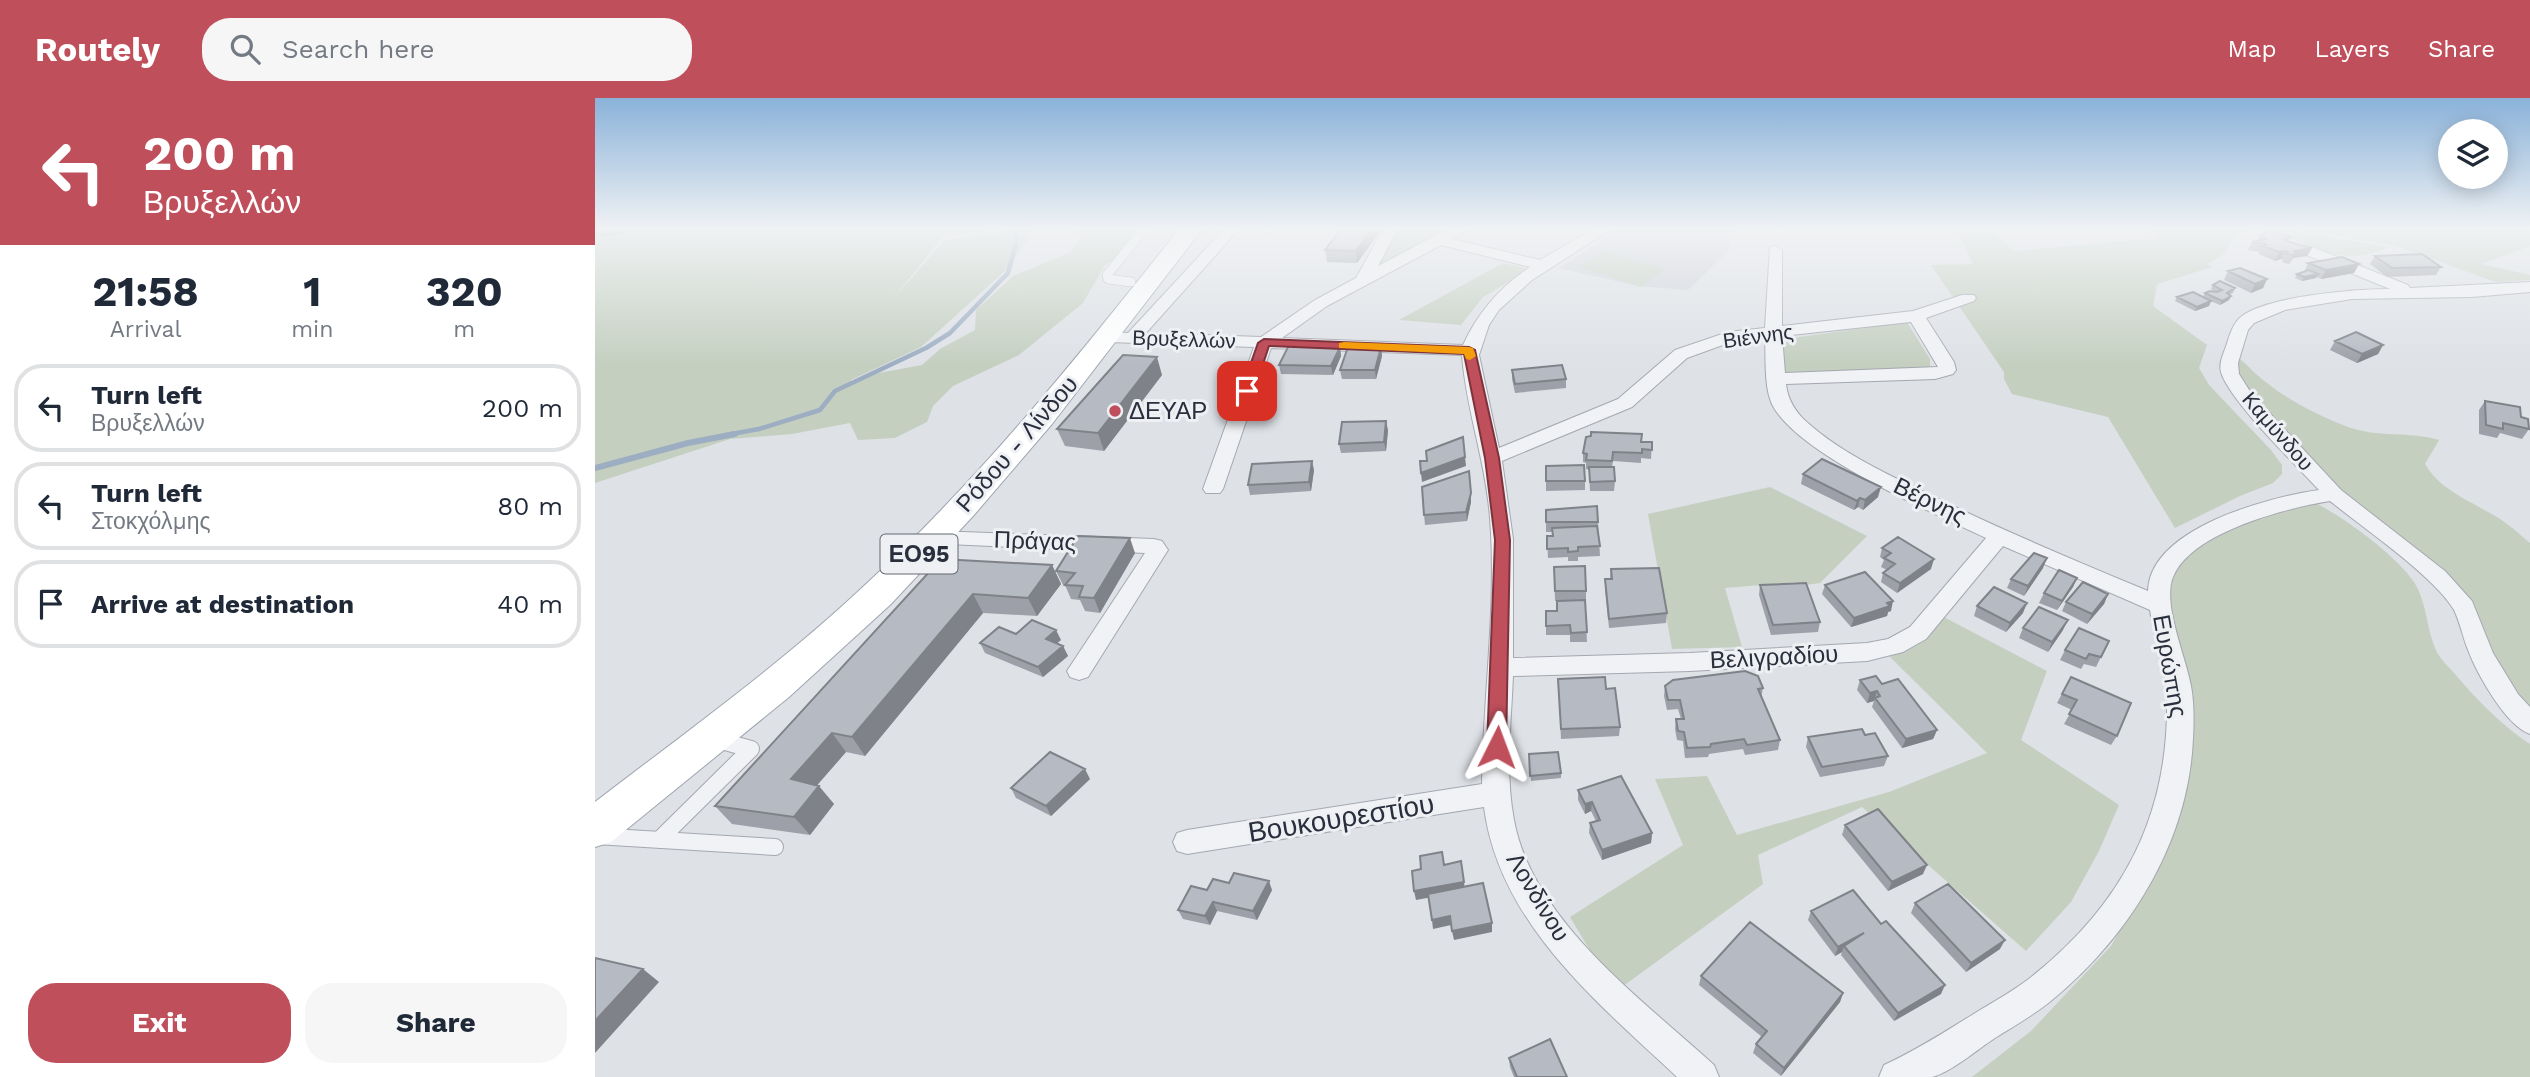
<!DOCTYPE html>
<meta charset="utf-8">
<style>
body{margin:0;font-family:"Work Sans",sans-serif;background:#f6f6f7;color:#1f2937;height:100vh;display:flex;flex-direction:column;font-size:26px;white-space:nowrap}
*{box-sizing:border-box;margin:0}
p{font-size:23px;color:#747a83}
.icon{flex:none;width:38px;height:38px;fill:none;stroke:currentColor;stroke-width:2;stroke-linecap:round;stroke-linejoin:round}
.map{position:relative;flex:1;overflow:hidden}
.details{display:flex;flex-direction:column;background:#fff;width:595px}
.details>*{flex:none}
.banner{background:#c04f5c;color:#fff;overflow:hidden}
.tools{position:absolute;left:1843px;top:21px;display:grid;gap:14px}
.tools a{display:grid;place-items:center;width:70px;height:70px;border-radius:50%;background:#fff;box-shadow:0 4px 18px #0003;font-size:35px}
.pin{position:absolute;display:grid;place-items:center;width:60px;height:60px;color:#fff;margin:-30px;border-radius:14px;box-shadow:0 4px 10px #0006}
.me{position:absolute;width:77px;margin:-38px;rotate:3deg;stroke-linejoin:round;filter:drop-shadow(0 0 5px #0008)}
.turn{display:flex;align-items:center;gap:24px;height:147px;padding:0 28px;font-size:32px}
.turn .icon{width:91px;height:91px;stroke-width:2.5}
.turn b{display:block;font-size:49px;line-height:60px}
.eta{display:flex;justify-content:space-evenly;align-items:center;height:119px;text-align:center}
.eta b{font-size:42px;font-weight:700;line-height:49px}
.primary-button{display:flex;gap:14px;margin-top:auto;padding:14px 28px}
.primary-button a{flex:1;height:80px;border-radius:28px;background:#c04f5c;color:#fff;font-size:28px;font-weight:700;line-height:80px;text-align:center}
.primary-button a+a{background:#f6f6f7;color:#1f2937}
ul{padding:0;list-style:none}
li{display:flex;align-items:center;gap:21px;height:88px;margin:0 14px 10px;padding:0 14px;border:4px solid #e0e1e3;border-radius:28px}
li div{flex:1}
li b{display:block;font-size:26px}
li em{font-style:normal}
header{display:flex;align-items:center;gap:42px;box-sizing:border-box;height:98px;padding:0 35px;background:#c04f5c;color:#fff}
header strong{font-size:33px}
nav{display:flex;gap:38px;margin-inline-start:auto;font-size:24px}
.search{width:490px;height:63px;background:#f6f6f7;display:flex;align-items:center;gap:18px;box-sizing:border-box;padding:0 24px;border-radius:28px;color:#747a83;font-size:26px}
main{display:flex;flex:1;min-height:0}
.map>svg:first-child{display:block}
.built{fill:#cdd0d8}
.green{fill:#c4cfc0}
.lines{fill:none;stroke-linecap:round;stroke-linejoin:round}
.stream-far1{stroke:#9daec3;stroke-width:4.5}
.stream{stroke:#9daec3;stroke-width:6}
.service-far1-casing{stroke:#a4a8b0;stroke-width:10}
.service-casing{stroke:#a4a8b0;stroke-width:18}
.minor-casing{stroke:#a4a8b0;stroke-width:2}
.primary-casing{stroke:#9fa5b1;stroke-width:2}
.service-far1{stroke:#f1f2f5;stroke-width:9}
.service{stroke:#f1f2f5;stroke-width:16}
.minor{fill:#f1f2f5;fill-rule:evenodd}
.primary{fill:#fff;fill-rule:evenodd}
.wall{fill:#9da0a8}
.shaded-wall{fill:#7f8288}
.building{fill:#b6bac3;stroke:#7f8288;stroke-width:2}
.route{fill:#c04f5c;stroke:#7d333c;stroke-width:2}
.slow{fill:#f59e0b}
.poi-dot{fill:#c04f5c;stroke:#eef0f4;stroke-width:2.5}
.labels{text-anchor:middle;dominant-baseline:central;stroke-width:6;stroke-linejoin:round;paint-order:stroke}
.far-street-label{font-size:21px;fill:#292f3c;stroke:#eef0f4}
.shield{fill:#eef0f4;stroke:#646973;stroke-width:2}
.shield-label{font-size:23px;font-weight:bold;fill:#292f3c}
.poi-label{font-size:24px;fill:#292f3c;stroke:#eef0f4;text-anchor:start}
.street-label{font-size:24px;fill:#292f3c;stroke:#eef0f4}
.near-street-label{font-size:28px;fill:#292f3c;stroke:#eef0f4}
</style>
<header>
<strong>Routely</strong>
<div class="search"><svg class="icon" aria-label="search" viewBox="0 0 24 24"><circle cx="10" cy="10" r="6"/><path d="M15 15l6 6"/></svg>Search here</div>
<nav><a>Map</a><a>Layers</a><a>Share</a></nav>
</header>
<main>
<section class="details">
<div class="banner">
<div class="turn"><svg class="icon" aria-label="left" viewBox="0 0 24 24"><path d="M17 20v-9H6M10 6l-5 5 5 5"/></svg><div><b>200 m</b>Βρυξελλών</div></div>
</div>
<div class="eta">
<div><b>21:58</b><p>Arrival</p></div>
<div><b>1</b><p>min</p></div>
<div><b>320</b><p>m</p></div>
</div>
<ul>
<li><svg class="icon" aria-label="left" viewBox="0 0 24 24"><path d="M17 20v-9H6M10 6l-5 5 5 5"/></svg><div><b>Turn left</b><p>Βρυξελλών</p></div><em>200 m</em></li>
<li><svg class="icon" aria-label="left" viewBox="0 0 24 24"><path d="M17 20v-9H6M10 6l-5 5 5 5"/></svg><div><b>Turn left</b><p>Στοκχόλμης</p></div><em>80 m</em></li>
<li><svg class="icon" aria-label="arrive" viewBox="0 0 24 24"><path d="M6 21V4h12l-3 4 3 4H6"/></svg><div><b>Arrive at destination</b></div><em>40 m</em></li>
</ul>
<div class="primary-button"><a>Exit</a><a>Share</a></div>
</section>
<div class="map">
<svg width="1935" height="979" viewBox="0 0 1935 979">
<rect width="100%" height="100%" fill="#dee1e6"/>
<!-- built -->
<path class="built" d="M1028 130H1134L1135 151 1093 192 1043 188 964 170Z"/>
<!-- green -->
<path class="green" d="M0 130H405L347 139 298 201 350 142 440 130 411 172 326 249 256 282 257 287 273 277 327 267 345 251 380 232 381 212 418 178 474 155 486 141 483 132 473 130H551L531 155 510 167 488 205 424 257 358 288 338 308 332 324 300 340 263 342 255 325 197 336 135 341 0 385Z
M801 130H853L784 170 776 169Z
M1559 130H1661L1640 136 1629 156 1612 166 1618 169 1562 186 1558 208 1612 247 1604 270 1614 287 1676 352 1687 367V376L1678 385 1645 398 1580 430 1513 319 1417 296 1409 281V274L1336 167 1378 166 1363 135 1399 134 1418 153 1563 140Z
M1693 130H1935V148L1886 166 1935 177V182L1901 184 1798 147Z
M1667 132H1690L1792 149C1750 172 1708 143 1667 132Z
M1009 153 1070 171 1046 189 984 169Z
M908 165 930 170 931 174 888 199 866 227 804 222Z
M1312 224 1335 261V268L1322 272 1185 277 1183 242Z
M1630 250C1646 259 1657 274 1672 285 1694 303 1726 319 1753 329 1783 340 1814 333 1844 342L1830 366C1846 393 1874 402 1900 418 1913 425 1924 436 1935 445V618L1863 497 1716 371 1630 272Z
M1175 389 1272 438 1225 485 1203 488 1202 484 1130 490 1147 549 1077 551 1053 416Z
M1714 402C1744 415 1800 456 1819 484 1833 506 1831 534 1843 556 1847 563 1855 570 1860 576 1883 603 1906 627 1935 646V979H1377L1436 933 1516 848 1571 748 1592 646 1568 494 1592 446Z
M1343 516 1452 573 1426 642 1524 707 1504 753 1476 804 1431 853 1267 709 1163 757 1168 786 1020 894 975 819 1088 747 1060 681 1112 678 1142 737 1294 694 1392 655 1288 552Z"/>
<g class="lines">
<!-- stream-far1 -->
<path class="stream-far1" d="M131 337 164 331 225 312 240 293 331 250 355 235 413 175 422 142 419 130"/>
<!-- stream -->
<path class="stream" d="M0 370 93 345 140 336"/>
<defs>
<path id="service-far1" d="M536 184 513 181 512 177 550 130"/>
<path id="service" d="M0 738 180 749
M64 742 156 651 123 642"/>
<path id="minor" d="M630 130H645L551 235 666 239 720 202 761 180 789 130H803L783 168 855 130H873L857 141 945 162 1000 130H1018L937 182 904 212 894 227 884 257 904 350 1023 301 1080 252 1133 234 1170 230 1175 149 1180 148 1187 152V228L1318 213 1367 197H1379L1381 200 1379 203 1331 220 1359 264 1361 272 1358 276 1340 281 1191 286C1193 303 1201 315 1214 326 1247 355 1290 375 1329 394 1402 430 1478 462 1553 493 1555 430 1674 399 1724 392 1700 366 1638 306 1627 277 1623 268 1627 259 1630 251 1634 240 1637 225 1647 218 1674 198 1760 191 1795 191L1682 145 1680 142 1682 139H1692L1813 187 1815 190 1935 184V194L1877 199 1757 201 1690 212 1659 225 1653 232 1643 265 1644 276 1656 295 1746 392 1850 473 1877 503 1898 555 1923 596 1935 609V636C1911 628 1882 576 1873 552 1868 540 1865 524 1859 512 1840 479 1767 429 1735 403 1692 410 1596 434 1578 479 1567 506 1591 559 1596 588 1599 604 1599 623 1598 640 1594 743 1535 838 1457 902 1439 917 1419 928 1400 940 1383 951 1355 975 1337 979 1321 979 1300 979 1284 979L1289 967C1320 953 1348 935 1377 917 1396 905 1417 894 1435 880 1527 807 1574 719 1572 601 1572 571 1559 542 1555 512L1408 448 1331 541 1308 554 1272 563 1095 573 918 578C916 626 910 675 919 722 937 822 1048 902 1119 967L1124 979H1082C1002 904 904 825 889 709L592 756 582 753 578 744 582 735 592 732 887 686C888 597 902 509 895 420 891 364 871 312 867 257L676 250 628 391 625 395H611L608 391 659 249 513 244 505 239 513 234 533 235ZM846 147 935 169C905 189 883 214 868 247L687 240 732 208ZM1316 224 1343 269 1190 275 1187 238ZM1170 240C1171 259 1169 286 1176 304 1197 354 1340 416 1391 440L1315 529 1293 541 1272 545 1095 555 918 560V441L907 363 1037 309 1092 260 1136 244Z
M339 433 559 441 567 443 573 452 493 579 484 582 475 579 472 573 550 455 331 445 328 440 331 435Z"/>
<path id="primary" d="M585 130H608L457 326 379 417 296 506 194 599 16 744 0 749V704C91 634 185 567 269 488 386 380 486 255 585 130Z"/>
</defs>
<!-- service-far1 casing -->
<use href="#service-far1" class="service-far1-casing"/>
<!-- service casing -->
<use href="#service" class="service-casing"/>
<!-- minor casing -->
<use href="#minor" class="minor-casing"/>
<!-- primary casing -->
<use href="#primary" class="primary-casing"/>
<!-- service-far1 -->
<use href="#service-far1" class="service-far1"/>
<!-- service -->
<use href="#service" class="service"/>
<!-- minor -->
<use href="#minor" class="minor"/>
<!-- primary -->
<use href="#primary" class="primary"/>
</g>
<!-- wall -->
<path class="wall" d="M747 130H787V131L762 165 732 164 730 152Z
M1666 136 1696 139 1694 143 1717 150 1712 158 1698 160 1694 166 1687 164 1688 162 1686 161 1680 163 1664 156V154L1653 152 1657 144 1662 142Z
M1780 158 1846 169 1841 177 1792 179 1775 166Z
M1713 165 1764 166 1759 175 1726 181 1722 179 1721 180 1707 183 1700 180 1702 176 1709 174Z
M1633 173 1672 181 1668 190 1656 195 1629 182Z
M1618 187 1640 190 1638 195 1634 197V202L1625 207 1613 202 1616 203 1614 208 1600 213 1580 203 1582 199H1608L1610 195 1621 194 1616 191Z
M1740 243 1788 247 1783 256 1762 265 1735 252Z
M745 249 746 258 738 277 686 276 684 267Z
M786 249 787 258 781 281H747L745 272Z
M917 272 971 281V290L920 295 917 281Z
M567 277 509 353 470 348 462 331Z
M1890 303 1926 319 1934 331 1927 341 1905 335 1902 340 1884 336V312Z
M793 332 791 353 746 355 744 346Z
M1046 344H1057L1056 361 1046 360V365L1018 363 1017 369 1020 383 1019 393H995L994 372 991 371V365L988 364V355Z
M951 368 990 383V392L951 393Z
M719 372 716 393 655 397 653 387Z
M1208 376 1283 399 1268 412 1263 409 1259 412 1206 386Z
M876 404 872 423 830 427 829 417Z
M951 412 1003 424 1005 458 983 459V463H973V459L953 460 952 438H958L957 434H951Z
M1287 450 1336 471 1302 495 1286 484 1288 475 1292 472 1286 469 1289 462 1285 459Z
M540 455 505 515 490 513 485 502 476 501 470 487H468L461 473Z
M346 461 457 467 466 486 442 518 388 515 270 658 251 654 222 687 239 706 215 737 137 726 120 708Z
M959 469 991 493V502H990L992 544H975V537H951V513H962V503H960Z
M1448 470 1429 498 1412 490 1416 481Z
M1016 471 1072 515 1071 525 1014 530 1010 491V481H1015Z
M1482 480 1478 489 1462 512 1444 505 1449 495Z
M1165 487 1225 524 1223 534 1176 537 1164 497Z
M1230 487 1296 513 1293 514 1292 518 1256 529 1227 496Z
M1513 496 1509 506 1492 526 1467 513 1471 504Z
M1382 508 1428 515 1411 534 1379 518Z
M1428 530 1468 532 1453 554 1424 540Z
M421 536 466 542 462 545 468 548 473 558 448 579 390 555 385 545Z
M1514 543 1501 569 1489 566 1486 571 1465 562 1470 552Z
M1476 579 1522 638 1516 647 1469 626 1477 612 1462 605Z
M963 581 1011 591 1025 629 1024 638 966 641Z
M1265 582 1287 586 1342 632 1338 641 1307 650 1277 609 1279 603 1272 605 1262 592Z
M1070 588 1168 590 1166 600 1185 642 1183 652 1150 657 1148 651 1114 656 1113 659 1090 660 1088 643 1082 642 1080 631 1081 621H1086L1083 611 1072 612 1069 598Z
M1270 637 1293 658 1289 668 1225 679 1211 649 1213 639Z
M934 656 966 675V680L936 683Z
M495 681 456 718 421 700 416 690Z
M983 692 1057 735 1056 745 1007 762 994 735 995 725 1001 723 996 713 990 716 983 702Z
M1250 727 1328 776 1293 793 1247 737Z
M634 785 677 792 662 822 622 813 615 827 588 821 583 812 612 792Z
M1320 805 1405 851 1371 874 1316 815Z
M1216 813 1286 826 1346 896 1299 923 1246 857 1247 854 1240 858 1213 822Z
M1106 878 1248 895 1245 904 1186 978 1158 955 1161 946 1167 939 1104 887Z
M914 960 972 979H919L915 969Z"/>
<!-- shaded-wall -->
<path class="shaded-wall" d="M28 130H34L28 136 7 139 4 135Z
M777 130 787 131 762 165 761 153Z
M1717 150 1712 158 1698 160 1694 166 1698 157 1699 153Z
M1690 153 1686 161 1680 163 1684 154Z
M1764 166 1759 175 1726 181 1731 172Z
M1723 176 1721 180 1707 183 1709 179Z
M1672 181 1668 190 1656 195 1660 186Z
M1636 198 1634 202 1625 207 1627 203Z
M1616 203 1614 208 1600 213 1602 209Z
M1788 247 1783 256 1762 265 1767 256Z
M745 249 746 258 738 277 736 268Z
M786 249 787 258 781 281 780 272Z
M562 259 567 277 509 353 503 335Z
M791 323 793 332 791 353 789 344Z
M870 359 871 368 827 384 826 375Z
M717 363 719 372 716 393 714 384Z
M1286 389 1283 399 1268 412 1270 402Z
M876 395V404L872 423 871 414Z
M1265 400 1263 409 1259 412 1262 403Z
M535 440 540 455 505 515 499 500Z
M1452 460 1448 470 1429 498 1433 488Z
M1339 461 1336 471 1302 495 1305 485Z
M457 467 466 486 442 518 433 500Z
M1482 480 1478 489 1462 512 1467 503Z
M378 496 388 515 270 658 257 639Z
M1513 496 1509 506 1492 526 1497 516Z
M1298 503 1296 513 1293 514 1292 518 1256 529 1259 520Z
M1432 505 1428 515 1411 534 1415 525Z
M1473 522 1468 532 1453 554 1457 544Z
M461 532 466 542 455 551 451 541Z
M468 548 473 558 448 579 443 569Z
M1282 593 1279 603 1272 605 1275 595Z
M1342 632 1338 641 1307 650 1311 641Z
M237 635 251 654 211 700 196 681Z
M490 671 495 681 456 718 451 708Z
M224 688 239 706 215 737 199 719Z
M997 704 996 713 990 716V706Z
M1057 735 1056 745 1007 762V752Z
M1332 767 1328 776 1293 793 1297 784Z
M674 783 677 792 662 822 658 813Z
M869 784 870 793 821 802 819 793Z
M618 804 622 813 615 827 610 818Z
M855 818 856 827 838 831 837 822Z
M897 825V834L859 842 857 833Z
M1269 835 1249 848 1247 854 1240 858 1243 849Z
M1410 842 1405 851 1371 874 1376 865Z
M48 871 64 884 0 955V923Z
M1350 887 1346 896 1299 923 1303 915Z
M1248 895 1245 904 1186 978 1189 970Z"/>
<!-- building -->
<path class="building" d="M8 130H28L26 132 4 135Z
M747 130H777L761 153 730 152Z
M1675 133 1696 139 1689 141 1692 143 1717 150 1699 153 1701 155 1698 157 1691 156 1693 154 1690 153 1684 154 1668 148 1671 147 1668 145 1657 144 1671 141 1666 136Z
M1827 156 1846 169 1797 170 1780 158Z
M1747 159 1764 166 1731 172 1713 165Z
M1645 170 1672 181 1660 186 1633 173Z
M1714 172 1723 176 1709 179 1702 176Z
M1625 183 1640 190 1632 195 1636 198 1627 203 1610 195 1615 193 1622 194 1627 192 1618 187Z
M1598 194 1616 203 1602 209 1582 199Z
M1761 234 1788 247 1767 256 1740 243Z
M694 247 745 249 736 268 684 267Z
M753 249H786L780 272H745Z
M528 257 562 259 503 335 462 331Z
M967 267 971 281 920 286 917 272Z
M1890 303 1925 309 1926 319 1933 321 1934 331 1908 325V331L1891 327Z
M791 323 789 344 744 346 747 324Z
M996 334 1047 336 1046 344H1057V352L1047 351V355L1018 354 1017 363 991 362 992 356 988 355 991 339 996 338Z
M868 339 870 359 826 375 825 363H832L831 353Z
M1227 361 1286 389 1270 402 1265 400 1262 403 1208 376Z
M717 363 714 384 653 387 657 366Z
M989 367 990 383H951V368Z
M994 369H1019L1020 383 995 384Z
M874 373 876 395 871 414 829 417 827 389Z
M1002 408 1003 424H951V412Z
M1002 428 1005 448 983 449V453L973 454V450L952 451V438H958L957 430Z
M483 438 535 440 499 500 484 499 488 488 470 487 480 475 461 473Z
M1303 439 1339 461 1305 485 1288 475 1300 466 1289 460 1296 455 1287 450Z
M1439 455 1452 460 1433 488 1416 481Z
M346 461 457 467 433 500 378 496 257 639 237 635 196 681 224 688 199 719 120 708Z
M990 468 991 493H960L959 469Z
M1064 470 1072 515 1014 521 1010 481H1017L1016 471Z
M1464 472 1482 480 1467 503 1449 495Z
M1270 474 1298 503 1292 505 1295 508 1259 520 1230 487Z
M1488 484 1513 496 1497 516 1471 504Z
M1211 485 1225 524 1178 527 1165 487Z
M1399 489 1432 505 1415 525 1382 508Z
M990 502 992 534 976 535 975 527 951 528V513H962V503Z
M1444 509 1473 522 1457 544 1428 530Z
M437 522 461 532 451 541 468 548 443 569 385 545 404 529 421 536Z
M1484 530 1514 543 1506 559 1494 556 1491 561 1470 552Z
M1150 573 1163 578 1168 590 1163 591 1185 642 1152 647 1149 641 1116 646 1115 649 1092 650 1089 634 1083 633 1081 621H1089L1085 602H1073L1070 588 1078 582Z
M1281 578 1287 586 1303 581 1342 632 1311 641 1280 600 1285 598 1282 593 1275 595 1265 582Z
M1010 579 1011 591 1020 590 1025 629 966 631 963 581Z
M1476 579 1536 605 1522 638 1474 616 1482 602 1467 596Z
M1267 631 1270 637 1280 635 1293 658 1227 669 1213 639Z
M455 654 490 671 451 708 416 690Z
M963 654 966 675 935 678 934 656Z
M1026 678 1057 735 1007 752 995 725 1005 722 997 704 990 706 983 692Z
M1283 711 1332 767 1297 784 1250 727Z
M847 754 849 767 866 763 869 784 819 793 817 773 826 771 825 758Z
M639 775 674 783 658 813 618 804 610 818 583 812 596 788 612 792 618 781 634 785Z
M888 785 897 825 857 833 855 818 837 822 833 796Z
M1353 786 1410 842 1376 865 1320 805Z
M1258 792 1286 826 1291 823 1350 887 1303 915 1249 848 1269 835 1243 849 1216 813Z
M1155 824 1248 895 1189 970 1161 946 1172 933 1106 878Z
M0 860 48 871 0 923Z
M955 941 972 979H922L914 960Z"/>
<!-- sky -->
<linearGradient id="sky" x2="0" y2="1"><stop stop-color="#8ab2d9"/><stop offset="0.49" stop-color="#f0f2f4"/><stop offset="1" stop-color="#f0f2f4" stop-opacity="0"/></linearGradient>
<rect width="1935" height="267" fill="url(#sky)"/>
<!-- route -->
<path class="route" d="M669 241 874 249 880 252 904 360 915 442 911 649 908 655 902 657 895 655 892 649 900 442 890 360 869 256 674 248 659 293 652 297 648 296 646 293 663 245Z"/>
<!-- slow -->
<path class="slow" d="M749 244 874 249 878 250 881 258 875 262 871 261 869 256 744 250V245Z"/>
<!-- markers -->
<circle class="poi-dot" cx="520" cy="313" r="7"/>
<g class="labels">
<!-- far-street labels -->
<g class="far-street-label">
<text transform="translate(1163 238) rotate(-8)">Βιέννης</text>
<text transform="translate(589 241) rotate(2)">Βρυξελλών</text>
<text transform="translate(1683 333) rotate(49)">Καμύνδου</text>
</g>
<!-- shield labels -->
<rect class="shield" x="285.5" y="436.5" width="77" height="39" rx="5"/>
<g class="shield-label">
<text x="324" y="456">ΕΟ95</text>
</g>
<!-- poi labels -->
<g class="poi-label">
<text x="534" y="313">ΔΕΥΑΡ</text>
</g>
<!-- street labels -->
<g class="street-label">
<text transform="translate(422 346) rotate(-49)">Ρόδου - Λίνδου</text>
<text transform="translate(1335 403) rotate(26)">Βέρνης</text>
<text transform="translate(440 443) rotate(2)">Πράγας</text>
<text transform="translate(1179 559) rotate(-3)">Βελιγραδίου</text>
<text transform="translate(1575 568) rotate(80)">Ευρώπης</text>
<text transform="translate(943 799) rotate(59)">Λονδίνου</text>
</g>
<!-- near-street labels -->
<g class="near-street-label">
<text transform="translate(746 720) rotate(-9)">Βουκουρεστίου</text>
</g>
</g>
</svg>
<div class="tools">
<a><svg class="icon" aria-label="layers" viewBox="0 0 24 24"><path d="M12 4l9 5-9 5-9-5zM3 14l9 5 9-5"/></svg></a>
</div>
<div class="pin" style="left:652px;top:293px;background:#d93025"><svg class="icon" aria-label="arrive" viewBox="0 0 24 24"><path d="M6 21V4h12l-3 4 3 4H6"/></svg></div>
<svg class="me" style="left:902px;top:649px" viewBox="-20 -20 40 40"><path d="M0-17L14 15 0 8-14 15z" fill="#c04f5c" stroke="#fff" stroke-width="4"/></svg>
</div>
</main>
